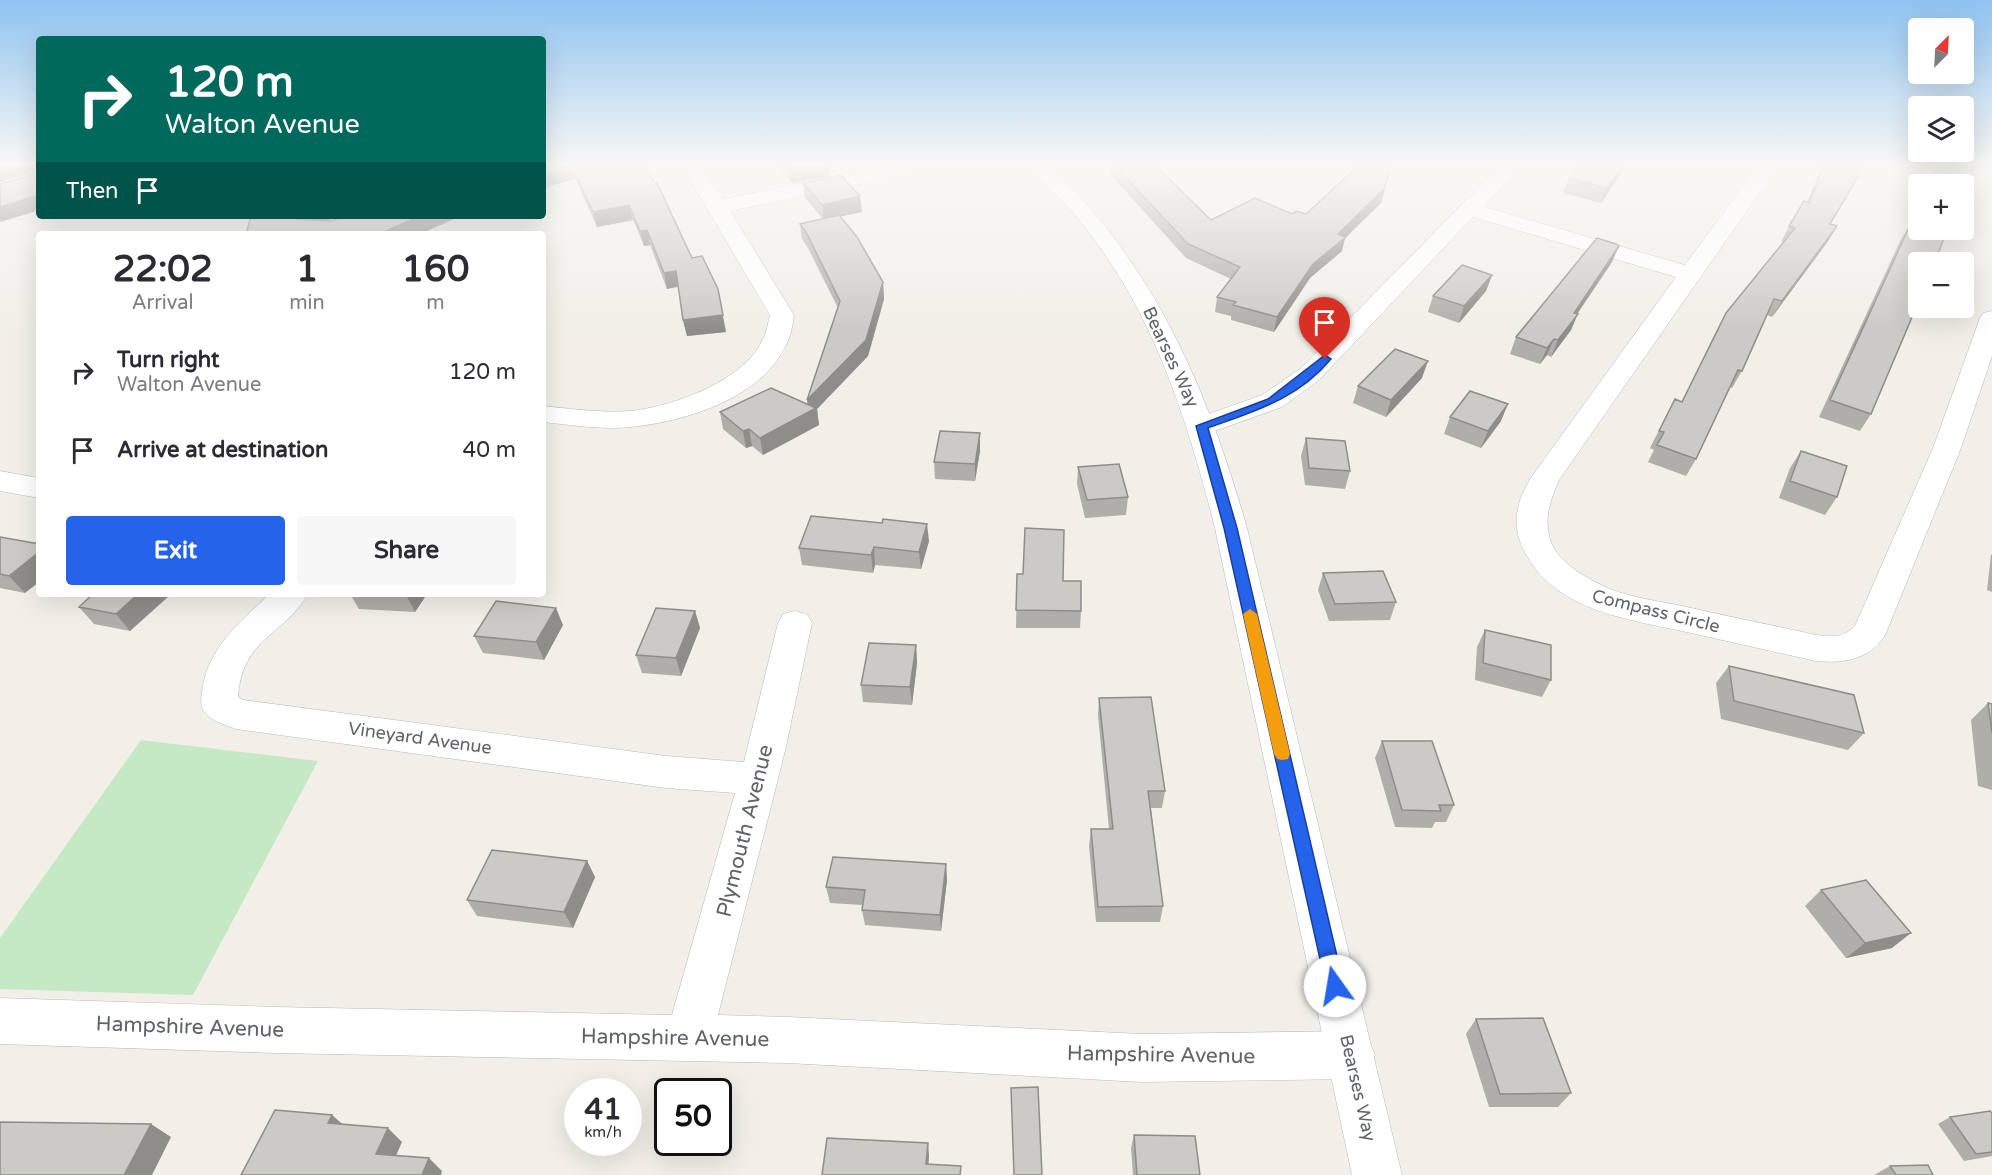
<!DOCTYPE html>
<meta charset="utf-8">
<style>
body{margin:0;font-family:"Varela Round",sans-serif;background:#f7f7f7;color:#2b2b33;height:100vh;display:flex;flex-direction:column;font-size:22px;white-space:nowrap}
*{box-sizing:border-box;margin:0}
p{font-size:20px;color:#7c7c81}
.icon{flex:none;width:33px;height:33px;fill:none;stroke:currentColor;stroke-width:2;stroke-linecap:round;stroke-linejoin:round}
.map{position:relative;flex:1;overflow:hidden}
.side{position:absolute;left:36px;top:231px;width:510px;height:366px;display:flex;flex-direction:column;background:#fff;border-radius:6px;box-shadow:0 6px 24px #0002}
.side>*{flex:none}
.top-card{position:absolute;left:36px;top:36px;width:510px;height:183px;border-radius:6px;box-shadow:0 6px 24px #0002;background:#00695c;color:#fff;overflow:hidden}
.needle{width:39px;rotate:24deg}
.fabs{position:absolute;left:1908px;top:18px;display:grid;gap:12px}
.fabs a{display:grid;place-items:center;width:66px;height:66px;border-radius:6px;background:#fff;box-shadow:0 6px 24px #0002;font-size:30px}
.speed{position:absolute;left:564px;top:1078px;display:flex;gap:12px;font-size:30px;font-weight:700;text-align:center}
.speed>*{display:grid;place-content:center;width:78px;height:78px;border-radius:50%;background:#fff;box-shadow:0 6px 24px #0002;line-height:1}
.speed small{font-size:15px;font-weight:400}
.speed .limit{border:3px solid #111;border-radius:9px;background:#fff;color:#111}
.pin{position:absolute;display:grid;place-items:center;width:51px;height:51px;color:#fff;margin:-62px -26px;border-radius:50% 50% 50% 0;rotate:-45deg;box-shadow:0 0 6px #0007}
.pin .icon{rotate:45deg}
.me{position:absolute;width:66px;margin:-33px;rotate:347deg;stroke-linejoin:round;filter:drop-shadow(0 0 4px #0008)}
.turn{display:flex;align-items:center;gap:21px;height:126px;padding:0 30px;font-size:27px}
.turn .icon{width:78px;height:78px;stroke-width:2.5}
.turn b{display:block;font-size:42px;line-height:51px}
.then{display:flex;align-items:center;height:57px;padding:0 30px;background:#0003;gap:12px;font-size:22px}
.eta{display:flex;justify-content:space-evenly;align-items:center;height:102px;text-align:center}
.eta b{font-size:36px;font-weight:700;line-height:42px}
.cta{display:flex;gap:12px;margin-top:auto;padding:12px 30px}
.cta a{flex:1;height:69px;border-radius:6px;background:#2563eb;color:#fff;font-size:24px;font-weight:700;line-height:69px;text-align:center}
.cta a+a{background:#f7f7f7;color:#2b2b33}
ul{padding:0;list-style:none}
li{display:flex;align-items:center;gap:18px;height:78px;padding:0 30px}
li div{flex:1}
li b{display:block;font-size:22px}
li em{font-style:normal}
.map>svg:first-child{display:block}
.green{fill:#c5e8c5}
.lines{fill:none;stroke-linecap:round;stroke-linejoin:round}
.minor-casing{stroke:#b5b8bc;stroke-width:1}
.secondary-casing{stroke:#b6babf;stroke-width:1}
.minor{fill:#fff;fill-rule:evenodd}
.secondary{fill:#fff;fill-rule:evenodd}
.wall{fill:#afaea9}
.shaded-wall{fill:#8f8d8a}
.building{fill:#cccac5;stroke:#8f8d8a;stroke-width:1.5}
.route{fill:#2563eb;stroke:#184099;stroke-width:1.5}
.slow{fill:#f59e0b}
.labels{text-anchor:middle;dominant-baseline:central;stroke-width:4.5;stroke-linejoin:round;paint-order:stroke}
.street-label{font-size:18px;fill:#5f6368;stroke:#fff}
.near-street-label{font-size:21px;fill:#5f6368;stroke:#fff}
</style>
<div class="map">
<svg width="1992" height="1175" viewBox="0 0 1992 1175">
<rect width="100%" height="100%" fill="#f1efe8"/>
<!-- green -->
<path class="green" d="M141 740 318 761 193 995 0 989V938Z"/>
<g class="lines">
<defs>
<path id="minor" d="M682 166H702L723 199 890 166H929L926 170 919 172 730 211 794 315C793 322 792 331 789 338 767 397 688 421 631 427 602 430 572 425 543 422V406C572 409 602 413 631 411 674 406 746 381 764 337 767 331 768 322 770 315Z
M1500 166H1521L1484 207 1685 265 1758 166H1778L1559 480C1550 501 1543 519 1551 542 1559 564 1590 580 1610 589 1633 598 1658 601 1682 606 1726 616 1771 625 1816 635 1832 637 1843 638 1855 626L1933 448 1980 318 1983 313 1992 311V356L1961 448 1886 633C1872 659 1844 664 1816 661 1774 652 1733 642 1691 633 1634 620 1559 613 1527 556 1517 539 1514 523 1519 504 1521 495 1526 487 1530 479L1676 277 1473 217 1318 381 1282 407 1212 432 1202 434 1192 432 1188 426 1192 420 1262 395 1300 369Z
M0 471 39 478V498L0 491Z
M270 594H308C283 637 242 637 238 697L243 700 666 756 744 762 778 623 783 614 795 611 807 614 812 623 785 751 718 1015 788 1017 1142 1034 1351 1031 1368 1038 1375 1055 1368 1072 1351 1079 1142 1082 788 1063 276 1053 0 1044V998L276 1007 672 1015 735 793 666 788 236 729C226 725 214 722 206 714 200 708 201 700 202 692 207 649 239 622 270 594Z"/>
<path id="secondary" d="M1030 166H1051C1157 271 1206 386 1247 528L1402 1175H1352L1215 528C1190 430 1159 329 1099 246 1089 232 1079 218 1067 206 1055 193 1040 181 1030 166Z"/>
</defs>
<!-- minor casing -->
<use href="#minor" class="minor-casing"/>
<!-- secondary casing -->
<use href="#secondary" class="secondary-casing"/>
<!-- minor -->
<use href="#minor" class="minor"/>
<!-- secondary -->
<use href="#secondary" class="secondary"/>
</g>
<!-- wall -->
<path class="wall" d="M543 166H646L726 332 687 336 683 320 678 287 667 289 650 245 644 246 633 220 597 227 575 178Z
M777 166H829L830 176 792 183Z
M1110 166H1156L1211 220 1292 214H1306L1391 166 1381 203 1345 238 1342 251 1310 278 1274 332 1231 320V316L1215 312 1217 297 1231 279 1186 258 1110 174Z
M1626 166 1601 203 1563 193 1569 178Z
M1822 166H1861L1830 224 1828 241 1772 317 1767 315 1742 371 1732 388 1730 387 1696 459 1686 476 1648 462 1654 450 1650 448 1675 399 1682 402 1726 313 1783 242H1781L1789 226 1807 202Z
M1938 166H1974L1964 184H1930Z
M803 183 862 212 840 216 883 282 884 299 868 356 817 409 819 425 763 455 752 446 746 448 723 429 720 412 807 404 838 308 808 248 802 239 800 224 823 219 805 198Z
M1918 209V230L1871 414 1860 431 1819 417 1901 239 1911 223H1914Z
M1612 262 1577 314 1571 330 1551 357 1547 355 1540 364 1510 354 1516 337Z
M1492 275 1486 291 1459 323 1428 312 1433 296Z
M1422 378 1386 417 1353 403 1358 386Z
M1450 417 1501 421 1481 448 1444 434Z
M980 433V451L975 481 935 479 934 462Z
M1306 438 1350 471 1345 489 1305 485 1301 456Z
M1801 451 1837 497 1825 515 1779 498 1790 468Z
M1078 467 1128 497 1126 515 1085 518 1077 484Z
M0 537 25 593 0 588Z
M929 541 921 569 875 565 873 573 802 565 799 548Z
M1992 554V592L1987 590 1991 555Z
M1323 573 1396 602 1390 620 1329 621 1318 590Z
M1017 574 1063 581 1081 611 1080 628H1016Z
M93 594H171L130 631 94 624 79 607Z
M350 594H427L415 612 359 609Z
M695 611 700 628 681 676 642 673 636 655Z
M563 625 544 660 483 653 474 636Z
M1485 630 1551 680 1542 697 1475 680 1477 647Z
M916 645 917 663 912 705 863 702 861 685Z
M1729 666 1864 733 1848 750 1721 719 1716 683Z
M1992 696V790L1978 786 1971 720 1988 703 1992 704Z
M1099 698 1165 791 1162 808H1151L1163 906 1160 922H1096L1089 846 1091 829H1109L1098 715Z
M1382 741 1454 805 1446 822H1435L1432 828 1395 827 1375 758Z
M587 861 595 877 573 928 477 916 467 900Z
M946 864 947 880 941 931 865 925 862 910 863 905 830 903 826 887Z
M1821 890 1892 948 1846 958 1805 906Z
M1476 1019 1571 1093 1558 1107H1489L1466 1034Z
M1992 1113V1156L1964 1161 1938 1124 1950 1117Z
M1134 1135 1200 1175H1133L1131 1148Z
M1890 1166 1933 1175H1874Z"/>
<!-- shaded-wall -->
<path class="shaded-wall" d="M5 166H35L38 171 0 182V167Z
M563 166H571L575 178 543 189V172Z
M802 166H829L830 176 792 183 790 168Z
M1391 166 1381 203 1345 238 1342 251 1310 278 1274 332 1277 317 1313 264 1338 234Z
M1622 166H1626L1601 203 1607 188Z
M39 195V210L1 222 0 220V207Z
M860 196 862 212 824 220 822 205Z
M629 205 633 220 597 227 593 212Z
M299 216H340L309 227 297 219Z
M420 216H461L420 234H379Z
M1837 226 1828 241 1772 317 1782 301Z
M647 230 650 245 644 246 640 231Z
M1619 246 1612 262 1569 326 1578 314 1571 330 1551 357 1558 340 1574 313Z
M676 271 679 286 667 289 664 273Z
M1492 275 1486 291 1459 323 1464 306Z
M883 282 884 299 868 356 817 409 819 425 763 455 760 438 809 412 807 400Z
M718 289 726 332 687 336 683 320Z
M1554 339 1547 355 1540 364 1547 348Z
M1428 361 1422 378 1386 417 1391 400Z
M1508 404 1501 421 1481 448 1488 431Z
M749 429 752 446 746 448 743 431Z
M980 433V451L975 481V464Z
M927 524 929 541 921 569 919 552Z
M874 547 875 565 873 573 871 555Z
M39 552V582L25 593 9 576Z
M138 594H171L130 631 116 614Z
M406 594H427L415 612 406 595Z
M556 608 563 625 544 660 536 642Z
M695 611 700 628 681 676 676 658Z
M916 645 917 663 912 705 910 687Z
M587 861 595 877 573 928 564 912Z
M946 864 947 880 941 931 940 915Z
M1911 933 1892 948 1846 958 1865 943Z
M332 1115 347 1128 328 1123Z
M151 1124 171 1137 152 1175H124Z
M388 1128 402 1142 391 1167 376 1154Z
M928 1143 929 1156 928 1175 926 1164Z
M429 1158 442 1171 441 1175H422Z"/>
<!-- building -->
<path class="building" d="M33 166H39V195L0 207V184L33 175Z
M543 166H563L543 172Z
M572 166H646L655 184 657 183 692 258 702 256 718 289 723 315 683 320 676 271 664 273 647 230 640 231 629 205 593 212Z
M788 166H802L790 168Z
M1115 166H1156L1211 220 1255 198 1292 214 1296 211 1306 214 1358 166H1391L1384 189 1338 234 1346 237 1313 264 1277 317 1233 305 1236 302 1217 297 1240 267 1188 244Z
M1580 166H1622L1607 188 1569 178Z
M1824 166H1861L1856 180 1830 224 1837 226 1782 301 1774 299 1742 371 1738 370 1696 459 1657 445 1664 432 1659 431 1675 399 1682 402 1726 313 1795 228 1789 226 1804 201 1809 203Z
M1941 166H1974L1964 203V184H1931L1933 179 1935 180Z
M841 175 860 196 822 205 803 183Z
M839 215 857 237 883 282 866 340 807 400 840 301 806 232 800 224Z
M251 216H299L297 219 331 221 345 216H420L379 234H246Z
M1911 223H1918V230H1947L1935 262H1918V303L1871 414 1830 400Z
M1597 238 1616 244 1619 246 1574 313 1578 314 1558 340 1554 339 1547 348 1516 337Z
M1462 265 1492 275 1464 306 1433 296Z
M1395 349 1428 361 1391 400 1358 386Z
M771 388 816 408 760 438 749 429 743 431 720 412Z
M1470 391 1508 404 1488 431 1450 417Z
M940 431 980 433 975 464 934 462Z
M1306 438 1345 441 1350 471 1309 468Z
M1801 451 1847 466 1837 497 1790 481Z
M1119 464 1128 497 1087 500 1078 467Z
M811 516 882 523 883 519 927 524 919 552 874 547 871 555 799 548Z
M1025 528 1064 530 1063 581H1081V611L1016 610 1017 574H1023Z
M0 537 39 544V552L9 576 0 574Z
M1383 571 1396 602 1335 604 1323 573Z
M93 594H138L116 614 79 607Z
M496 601 556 608 536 642 474 636Z
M656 608 695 611 676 658 636 655Z
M1485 630 1551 645V680L1483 663Z
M869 643 916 645 910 687 861 685Z
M1729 666 1854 695 1864 733 1734 701Z
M1151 697 1165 791H1148L1163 906 1098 907 1091 829H1113L1099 698Z
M1988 703 1992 704V733Z
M1382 741H1432L1454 805H1439L1441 811 1402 810Z
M492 850 587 861 564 912 467 900Z
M833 857 946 864 940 915 862 910 865 890 826 887Z
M1866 880 1911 933 1865 943 1821 890Z
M1543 1018 1571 1093 1500 1094 1476 1019Z
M1038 1087 1042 1175H1014L1011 1088Z
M275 1110 332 1115 328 1123 388 1128 376 1154 429 1158 422 1175H241Z
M1990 1111 1992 1113V1152L1976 1154 1950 1117Z
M0 1122 151 1124 124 1175H0Z
M1134 1135 1195 1136 1200 1175H1137Z
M827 1138 928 1143 926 1164 961 1166 960 1175H822Z
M1928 1165 1933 1175H1896L1890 1166Z"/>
<!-- sky -->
<linearGradient id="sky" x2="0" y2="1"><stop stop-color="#8fc3f1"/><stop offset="0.5" stop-color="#f9f8f5"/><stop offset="1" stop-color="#f9f8f5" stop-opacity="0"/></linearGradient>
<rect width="1992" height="330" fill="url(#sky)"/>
<!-- route -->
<path class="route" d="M1325 355 1331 359C1298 399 1255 411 1208 428L1237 528 1344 986 1342 992 1335 995 1329 992 1326 986 1224 528 1196 426 1268 399Z"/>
<!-- slow -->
<path class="slow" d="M1250 609 1257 614 1290 754 1288 759 1282 760 1277 759 1274 754 1243 614Z"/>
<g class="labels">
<!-- street labels -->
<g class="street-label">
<text transform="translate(1171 357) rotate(65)">Bearses Way</text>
<text transform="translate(1656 611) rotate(14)">Compass Circle</text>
<text transform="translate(420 738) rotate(8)">Vineyard Avenue</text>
<text transform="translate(1358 1088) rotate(77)">Bearses Way</text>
</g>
<!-- near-street labels -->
<g class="near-street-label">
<text transform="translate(745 831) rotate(-76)">Plymouth Avenue</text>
<text transform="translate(190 1027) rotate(2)">Hampshire Avenue</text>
<text transform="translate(675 1038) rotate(1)">Hampshire Avenue</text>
<text transform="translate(1161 1055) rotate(1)">Hampshire Avenue</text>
</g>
</g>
</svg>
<div class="fabs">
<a><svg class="needle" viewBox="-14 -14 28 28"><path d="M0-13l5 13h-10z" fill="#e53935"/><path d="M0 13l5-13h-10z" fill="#7c7c81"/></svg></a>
<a><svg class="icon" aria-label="layers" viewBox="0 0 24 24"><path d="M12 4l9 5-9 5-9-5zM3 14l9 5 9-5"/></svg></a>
<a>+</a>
<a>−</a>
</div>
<div class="speed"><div>41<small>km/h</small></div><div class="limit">50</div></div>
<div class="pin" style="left:1325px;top:359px;background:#d93025"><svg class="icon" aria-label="arrive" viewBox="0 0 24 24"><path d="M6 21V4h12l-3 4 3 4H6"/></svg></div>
<svg class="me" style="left:1335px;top:986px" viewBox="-20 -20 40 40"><circle r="19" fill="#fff"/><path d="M0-13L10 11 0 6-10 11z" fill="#2563eb"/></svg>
<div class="top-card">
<div class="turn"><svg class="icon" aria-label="right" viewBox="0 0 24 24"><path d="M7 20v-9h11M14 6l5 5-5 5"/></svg><div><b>120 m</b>Walton Avenue</div></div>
<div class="then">Then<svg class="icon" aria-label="arrive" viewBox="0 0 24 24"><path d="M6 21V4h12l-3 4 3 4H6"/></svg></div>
</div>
<section class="side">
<div class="eta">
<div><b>22:02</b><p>Arrival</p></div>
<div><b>1</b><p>min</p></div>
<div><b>160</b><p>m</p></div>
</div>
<ul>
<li><svg class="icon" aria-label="right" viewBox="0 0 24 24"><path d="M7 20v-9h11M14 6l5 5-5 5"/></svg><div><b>Turn right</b><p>Walton Avenue</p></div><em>120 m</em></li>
<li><svg class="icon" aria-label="arrive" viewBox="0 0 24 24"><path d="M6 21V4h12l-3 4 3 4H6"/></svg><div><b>Arrive at destination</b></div><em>40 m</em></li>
</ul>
<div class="cta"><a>Exit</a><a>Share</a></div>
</section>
</div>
